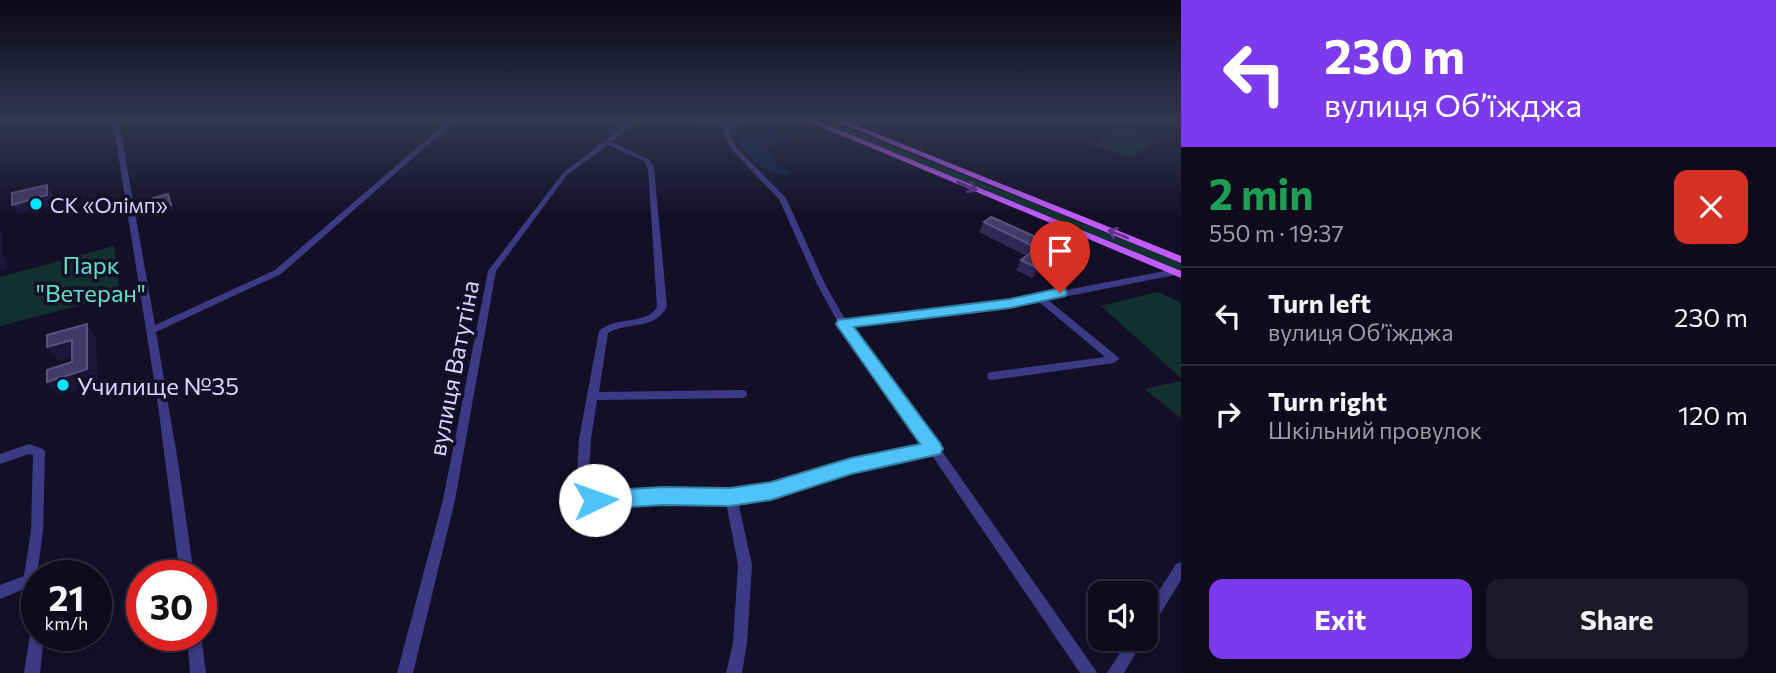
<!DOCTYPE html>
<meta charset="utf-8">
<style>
body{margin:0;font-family:Commissioner,sans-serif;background:#1c1929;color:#f1f3f6;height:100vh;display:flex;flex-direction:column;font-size:26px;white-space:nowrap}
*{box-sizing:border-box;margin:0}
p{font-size:23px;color:#9b9ba3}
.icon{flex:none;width:38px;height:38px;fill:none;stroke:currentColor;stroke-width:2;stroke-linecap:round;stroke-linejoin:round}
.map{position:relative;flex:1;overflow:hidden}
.sheet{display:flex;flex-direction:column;background:#0e0b1c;width:595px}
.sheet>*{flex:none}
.top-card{background:#7c3aed;color:#fff;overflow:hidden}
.controls{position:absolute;left:1088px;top:581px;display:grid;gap:14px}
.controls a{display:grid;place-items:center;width:70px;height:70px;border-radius:14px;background:#0e0b1c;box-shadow:0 4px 10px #0003,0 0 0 2px #2e2b3b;font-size:35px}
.speed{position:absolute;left:21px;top:560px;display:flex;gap:14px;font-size:35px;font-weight:700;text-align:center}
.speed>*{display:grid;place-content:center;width:91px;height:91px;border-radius:50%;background:#0e0b1c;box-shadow:0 4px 10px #0003,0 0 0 2px #2e2b3b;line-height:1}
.speed small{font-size:18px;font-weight:400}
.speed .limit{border:10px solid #d22;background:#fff;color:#111}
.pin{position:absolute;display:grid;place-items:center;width:60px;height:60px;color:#fff;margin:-72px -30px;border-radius:50% 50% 50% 0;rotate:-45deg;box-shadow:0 0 7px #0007}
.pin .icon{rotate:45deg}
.me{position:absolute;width:77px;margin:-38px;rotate:87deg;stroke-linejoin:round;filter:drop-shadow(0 0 5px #0008)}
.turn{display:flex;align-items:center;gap:24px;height:147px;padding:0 28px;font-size:32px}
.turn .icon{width:91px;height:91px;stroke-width:2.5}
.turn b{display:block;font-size:49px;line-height:60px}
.round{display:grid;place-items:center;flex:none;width:74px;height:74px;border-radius:14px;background:#1c1929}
.overview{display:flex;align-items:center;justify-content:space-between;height:119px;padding:0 28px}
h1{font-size:42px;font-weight:700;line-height:52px;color:#1e9e55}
.primary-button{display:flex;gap:14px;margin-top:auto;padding:14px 28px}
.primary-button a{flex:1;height:80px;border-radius:14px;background:#7c3aed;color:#fff;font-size:28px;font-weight:700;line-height:80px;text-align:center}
.primary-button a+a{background:#1c1929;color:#f1f3f6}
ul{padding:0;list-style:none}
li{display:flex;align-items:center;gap:21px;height:98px;padding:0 28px;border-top:2px solid #2e2b3b}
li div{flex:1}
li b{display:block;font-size:26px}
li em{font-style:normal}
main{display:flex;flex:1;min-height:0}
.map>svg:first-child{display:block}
.green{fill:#12302f}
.water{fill:#0a1f44}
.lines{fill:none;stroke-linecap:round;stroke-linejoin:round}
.minor{fill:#3d3a85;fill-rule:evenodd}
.major{fill:#c25bff;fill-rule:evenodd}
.wall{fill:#312854}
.shaded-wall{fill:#1d163a}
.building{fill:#433a66;stroke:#5a527e;stroke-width:2}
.oneway{stroke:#623188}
.route{fill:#4fc3f7;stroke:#337fa1;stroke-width:2}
.poi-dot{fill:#00e5ff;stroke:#130f26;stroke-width:2.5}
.labels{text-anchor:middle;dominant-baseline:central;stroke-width:7;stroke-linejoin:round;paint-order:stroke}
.far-poi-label{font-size:21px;fill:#d9d4ff;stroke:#130f26;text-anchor:start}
.park-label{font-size:24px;fill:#5fe0c0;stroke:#130f26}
.street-label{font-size:24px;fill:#d9d4ff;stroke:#130f26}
.poi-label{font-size:24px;fill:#d9d4ff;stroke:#130f26;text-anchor:start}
</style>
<main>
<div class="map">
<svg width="1181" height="673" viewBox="0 0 1181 673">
<rect width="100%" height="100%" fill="#130f26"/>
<!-- green -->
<path class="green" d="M847 128 1181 263V273L846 133 844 130Z
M1120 129 1151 138 1155 141 1132 158 1094 145Z
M114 246 120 295 0 326V277Z
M1158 292 1181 303V378L1101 306Z
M1181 381V418L1144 389Z"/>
<!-- water -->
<path class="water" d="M769 133 799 139 774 143 766 147 777 164 793 173C772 181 744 159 739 138Z"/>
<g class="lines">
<!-- minor -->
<path class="minor" d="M113 122H119L155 325 275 270 447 122H454L281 274 156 332 178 462 194 576H180L158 405Z
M629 122H636L611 142 649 159 654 168 667 307C652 332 631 320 608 333L599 392 742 390 746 391 747 394 746 397 742 398 597 400 591 439 588 491 590 493 731 492 771 486 851 461 926 446 889 393 840 326 817 284 779 199 731 149 724 134 725 124H696L693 122H741L738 124H731L730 134 736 147 786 198 825 284 846 321 1010 301 1175 269 1178 270 1179 272 1178 274 1175 275 1048 300 1118 357 1119 359 1114 363 992 380 988 379 987 376 988 373 992 372 1105 357 1038 301 1010 307 850 326 897 387 1094 668 1097 673H1080L931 454 851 471 771 496 738 501 752 565 747 643 742 673H726L733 643 738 565 726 502 588 503 578 497 576 493 579 439 599 331C616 315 646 326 657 307L648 168 644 161 608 145 567 175 496 271 455 500 413 673H397L443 500 488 271 563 173Z
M29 444 43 449 45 452 43 531 33 605 37 610V635H44L40 673H24L30 635 32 630 34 629 32 628 19 606 22 590 0 599V585L24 576 31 531 33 455 29 454 0 464V454Z
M1181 562V580L1151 629 1146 631V611L1176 564Z
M187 635H201L206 673H190Z
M1129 639H1144L1124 673H1107Z"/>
<!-- major -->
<path class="major" d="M810 122H820L1181 271V278Z
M838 122H848L1181 256V263Z"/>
</g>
<!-- wall -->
<path class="wall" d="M984 222 1063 249 1057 259 1032 278 1016 270 1021 260 1027 256 979 232Z"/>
<!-- shaded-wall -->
<path class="shaded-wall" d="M47 185 53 195V205L18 214 12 205Z
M168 194 171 200 174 211 158 215 155 209Z
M0 231 4 236 2 254 7 260 6 270 0 271Z
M1063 249 1057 259 1032 278 1037 268Z
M87 324 96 337 98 383 58 396 47 382 87 369Z
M72 340 82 353 58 361 47 347Z"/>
<!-- building -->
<path class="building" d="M47 185V195L12 205V193Z
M168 194 171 205 155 209 153 198Z
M991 217 998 220 1063 249 1037 268 1021 260 1037 248 984 222Z
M87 324V369L47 382V370L72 362V340L47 347V335Z"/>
<!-- one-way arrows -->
<defs><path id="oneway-shaft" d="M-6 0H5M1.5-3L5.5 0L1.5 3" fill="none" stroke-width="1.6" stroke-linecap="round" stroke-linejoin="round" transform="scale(1.75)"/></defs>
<g class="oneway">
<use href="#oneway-shaft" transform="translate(967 186) rotate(23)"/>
<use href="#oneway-shaft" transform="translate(1118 234) rotate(-158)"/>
</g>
<!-- sky -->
<linearGradient id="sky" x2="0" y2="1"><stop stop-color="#0a0815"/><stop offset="0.56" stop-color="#333752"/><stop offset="1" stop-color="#333752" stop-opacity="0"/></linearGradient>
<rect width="1181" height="216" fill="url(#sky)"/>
<!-- route -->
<path class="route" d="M1060 288 1065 289 1067 293 1065 296 1010 308 854 327 940 443 943 449 940 454 851 474 771 500 730 506 663 505 595 509 588 506 585 500 588 494 595 491 663 487 730 488 771 482 851 458 920 444 838 327 836 324 838 320 1010 299Z"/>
<!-- markers -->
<g class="poi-dot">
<circle cx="36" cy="204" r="7"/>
<circle cx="63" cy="385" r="7"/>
</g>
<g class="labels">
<!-- far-poi labels -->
<g class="far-poi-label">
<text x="50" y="204">СК «Олімп»</text>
</g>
<!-- park labels -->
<g class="park-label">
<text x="91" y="264">Парк<tspan x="91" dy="28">"Ветеран"</tspan></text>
</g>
<!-- street labels -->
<g class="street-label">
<text transform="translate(453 368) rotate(-79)">вулиця Ватутіна</text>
</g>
<!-- poi labels -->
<g class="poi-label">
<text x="77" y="385">Училище №35</text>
</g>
</g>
</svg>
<div class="controls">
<a><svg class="icon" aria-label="sound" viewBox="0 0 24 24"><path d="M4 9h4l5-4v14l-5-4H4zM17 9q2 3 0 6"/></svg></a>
</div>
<div class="speed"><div>21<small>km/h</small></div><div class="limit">30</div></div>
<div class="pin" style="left:1060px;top:293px;background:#d93025"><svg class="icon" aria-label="arrive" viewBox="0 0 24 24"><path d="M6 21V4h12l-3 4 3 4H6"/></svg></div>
<svg class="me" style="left:595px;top:500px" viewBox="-20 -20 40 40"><circle r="19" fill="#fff"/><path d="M0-13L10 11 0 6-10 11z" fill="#4fc3f7"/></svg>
</div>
<section class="sheet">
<div class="top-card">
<div class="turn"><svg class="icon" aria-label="left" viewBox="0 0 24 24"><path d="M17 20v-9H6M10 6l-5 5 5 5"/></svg><div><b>230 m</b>вулиця Обʼїжджа</div></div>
</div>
<div class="overview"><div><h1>2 min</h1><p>550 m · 19:37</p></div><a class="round" style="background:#d93025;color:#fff"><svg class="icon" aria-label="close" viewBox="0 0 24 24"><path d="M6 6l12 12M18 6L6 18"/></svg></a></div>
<ul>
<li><svg class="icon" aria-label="left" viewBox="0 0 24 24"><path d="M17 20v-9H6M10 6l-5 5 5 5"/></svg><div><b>Turn left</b><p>вулиця Обʼїжджа</p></div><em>230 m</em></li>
<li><svg class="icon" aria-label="right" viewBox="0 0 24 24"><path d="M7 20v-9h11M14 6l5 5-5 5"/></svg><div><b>Turn right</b><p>Шкільний провулок</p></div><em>120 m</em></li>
</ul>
<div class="primary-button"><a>Exit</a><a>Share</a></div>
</section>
</main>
